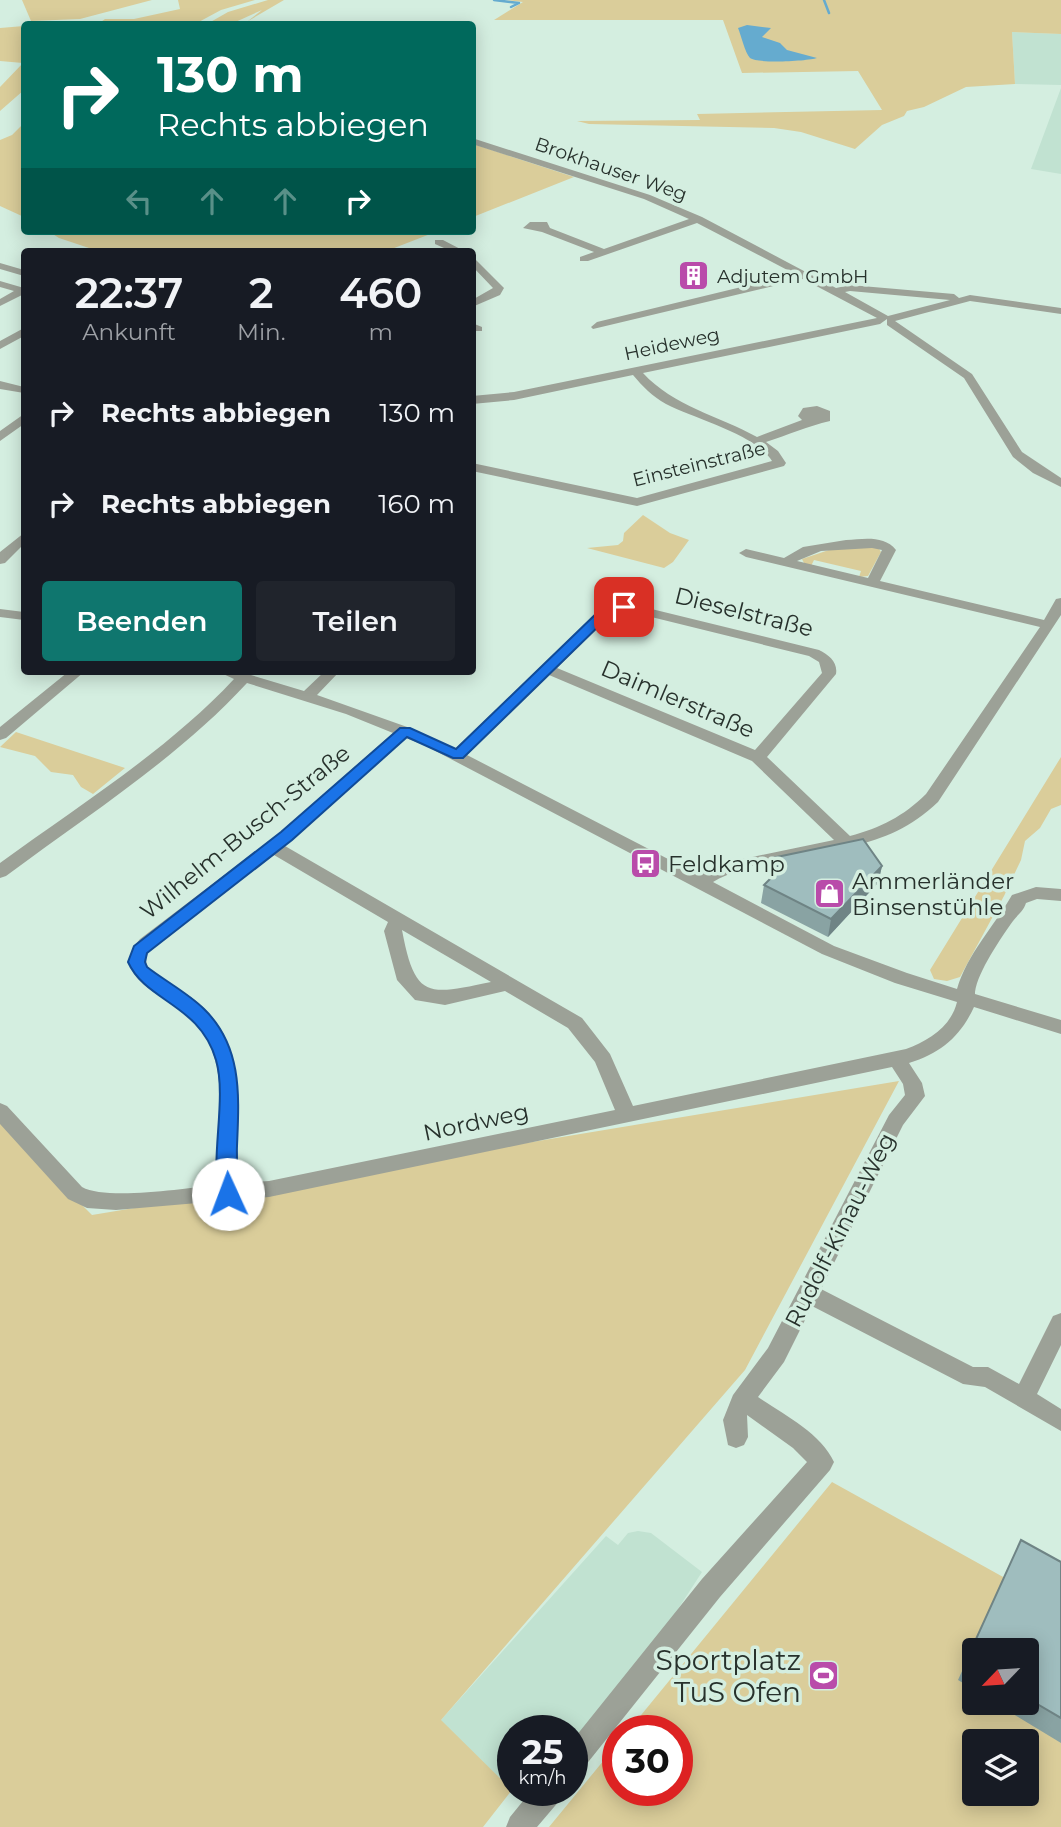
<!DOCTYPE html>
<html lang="de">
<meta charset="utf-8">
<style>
body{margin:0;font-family:Montserrat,sans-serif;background:#20242c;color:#f1f3f6;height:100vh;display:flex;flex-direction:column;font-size:26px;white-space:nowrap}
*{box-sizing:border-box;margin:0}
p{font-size:23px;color:#9ea1a6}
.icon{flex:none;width:38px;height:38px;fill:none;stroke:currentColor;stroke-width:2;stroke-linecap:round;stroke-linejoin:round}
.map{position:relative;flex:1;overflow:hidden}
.side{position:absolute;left:21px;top:248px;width:455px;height:427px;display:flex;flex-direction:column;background:#171b24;border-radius:7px;box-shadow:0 4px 18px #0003}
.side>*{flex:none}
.top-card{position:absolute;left:21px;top:21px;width:455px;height:214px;border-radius:7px;box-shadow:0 4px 18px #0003;background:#00695c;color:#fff;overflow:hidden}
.needle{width:46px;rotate:245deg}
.tools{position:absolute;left:962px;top:1638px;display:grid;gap:14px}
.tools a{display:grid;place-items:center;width:77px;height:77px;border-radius:7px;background:#171b24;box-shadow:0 4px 18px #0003;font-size:35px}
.speed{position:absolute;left:497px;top:1715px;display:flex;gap:14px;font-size:35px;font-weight:700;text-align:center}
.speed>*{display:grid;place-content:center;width:91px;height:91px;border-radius:50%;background:#171b24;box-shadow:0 4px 18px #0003;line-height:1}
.speed small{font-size:18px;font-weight:400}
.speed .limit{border:10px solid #d22;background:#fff;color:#111}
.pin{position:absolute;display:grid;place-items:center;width:60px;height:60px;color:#fff;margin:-30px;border-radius:14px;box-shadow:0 4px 10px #0006}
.me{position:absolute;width:77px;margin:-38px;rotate:358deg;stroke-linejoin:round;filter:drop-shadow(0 0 5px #0008)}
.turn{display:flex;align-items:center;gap:24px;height:147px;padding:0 21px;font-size:32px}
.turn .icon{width:91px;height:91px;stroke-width:2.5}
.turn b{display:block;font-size:49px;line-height:60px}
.lanes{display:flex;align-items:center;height:66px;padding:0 21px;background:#0003;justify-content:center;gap:35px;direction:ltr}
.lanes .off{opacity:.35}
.eta{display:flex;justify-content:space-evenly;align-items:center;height:119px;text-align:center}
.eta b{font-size:42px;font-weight:600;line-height:49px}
.action{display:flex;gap:14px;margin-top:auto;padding:14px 21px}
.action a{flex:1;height:80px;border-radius:7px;background:#0f766e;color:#fff;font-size:28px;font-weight:600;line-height:80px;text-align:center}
.action a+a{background:#20242c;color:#f1f3f6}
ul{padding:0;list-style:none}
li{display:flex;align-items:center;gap:21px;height:91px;padding:0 21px}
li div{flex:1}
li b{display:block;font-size:26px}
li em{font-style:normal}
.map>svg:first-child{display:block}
.built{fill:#c1e2d1}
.green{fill:#dacd9a;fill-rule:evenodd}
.water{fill:#65abcf}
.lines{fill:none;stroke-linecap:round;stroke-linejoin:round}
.stream{stroke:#65abcf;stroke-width:2.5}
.minor{fill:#9ca197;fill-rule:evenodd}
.wall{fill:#89a3a3}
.shaded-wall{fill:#6f8485}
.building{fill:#9fbdbe;stroke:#6f8485;stroke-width:2}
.route{fill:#1a73e8;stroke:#114b97;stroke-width:2}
.labels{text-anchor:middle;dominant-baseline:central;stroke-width:7;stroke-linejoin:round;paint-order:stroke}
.far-street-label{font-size:19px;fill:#27312c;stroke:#d4eee0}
.far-poi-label{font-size:19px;fill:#27312c;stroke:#d4eee0;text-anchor:start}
.street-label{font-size:23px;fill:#27312c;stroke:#d4eee0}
.poi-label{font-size:23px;fill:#27312c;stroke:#d4eee0;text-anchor:start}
.near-poi-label{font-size:28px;fill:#27312c;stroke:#d4eee0;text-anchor:end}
</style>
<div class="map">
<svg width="1061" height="1827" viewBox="0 0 1061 1827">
<rect width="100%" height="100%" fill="#d4eee0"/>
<!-- built -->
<path class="built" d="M1012 32 1061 34V85L1015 84Z
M1061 88V174L1031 169Z
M638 1531 651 1533 702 1572 645 1660 572 1743V1731H513V1790H533L528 1796 512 1790 440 1721 606 1536 618 1545 628 1533Z"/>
<!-- green -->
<path class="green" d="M22 0H152L80 19 31 21Z
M178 0H255L221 10 195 24H98L105 19H134L180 9Z
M268 0H284L243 24H235L248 21 262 10 231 24H207L228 12Z
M505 0H1061V34L1012 32 1015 84 966 87 924 107 907 111 904 116 882 125 855 149 801 132 774 128 589 124 577 121 700 120 697 114 882 110 858 71 742 73 723 20H494L523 2Z
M24 26V90L0 111V87L23 63 0 61V28Z
M24 123V217L0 206V140L12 135Z
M473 144 574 177 473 217Z
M48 231H438L384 252H101L59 238Z
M643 515 670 533 689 540 673 562 664 568 587 548 618 545 623 541 624 533Z
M841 546 878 547 881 552 868 576 859 577 861 571 814 560 811 566 804 563 802 559Z
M16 732 125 768 93 794 81 787 73 775 51 772 35 756 0 747Z
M1061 757V805L1051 809 1040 828 1025 841 1021 860 1004 896 960 977 947 981 934 979 930 970Z
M899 1081 745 1370 441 1720 512 1790 483 1827H0V1123L92 1215Z
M832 1482 1061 1609V1827H549L618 1743V1790H677V1731H628ZM975 1650H1027V1703H975ZM975 1741H1027V1794H975Z"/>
<!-- water -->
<path class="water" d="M747 25 771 28 762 37 780 43 787 50 817 58C808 61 758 64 750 58 745 53 741 35 738 28Z"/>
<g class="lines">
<!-- stream -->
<path class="stream" d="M494 0 519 3 511 7
M824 0 829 13"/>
<!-- minor -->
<path class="minor" d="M472 138 650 195 702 217 836 288 850 285 954 294 959 298 970 295 1061 308V314L970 301 895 321 972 374 1022 452 1061 478V487L1033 473 1013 457 964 378 887 325V319L880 324 643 373C673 406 719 416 757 437L802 420 798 416 803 408 817 406 830 411V421C808 426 788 435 766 442L778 451 786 463 784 466 637 506 472 471V463L637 498 772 461C755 434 695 419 666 404 652 396 643 387 633 375L514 400 472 404V396L514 392 877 318 803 279 593 329 591 327 597 322 795 274 697 223 588 261H580V257L594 252 542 232 523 228 530 222H547L550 228 604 249 689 219 644 199 472 144ZM850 291 950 300 888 316 845 292Z
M435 240H443L466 252H453L435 244Z
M472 256 504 288 500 295 472 307V300L493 288 472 266Z
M0 263 24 270V276L0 269Z
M0 281 24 288V294L0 306V299L14 291 0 287Z
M472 323 482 327V331H472Z
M24 328V336L0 349V341Z
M0 381 24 387V393L0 389Z
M24 414V424L0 441V431Z
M24 533V544L5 563 0 564V552Z
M846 540C864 539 884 535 896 550L880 581 1044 620 1056 599 1061 598V615L938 802C871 867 784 842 713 882L834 946 907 973 957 989C967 954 995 925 1012 895L1036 887 1061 889V901L1037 899 1026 903C1023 912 1018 914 1013 921 1001 938 978 971 975 992V994L1061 1020V1034L974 1007C960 1037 941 1053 909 1063L922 1083 925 1096 903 1125 821 1289 973 1367H988L1019 1384 1053 1316 1061 1313V1345L1037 1394 1061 1409V1431L985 1387 963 1384 812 1306 784 1362 758 1397C783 1414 821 1433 834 1462L830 1470 720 1597 581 1771 572 1775V1741L702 1579 807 1462 793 1448 747 1415 748 1437 744 1445 736 1448 728 1445 723 1420 733 1395 768 1348 889 1115 905 1095 903 1084 892 1067 269 1197 116 1210 87 1208 68 1199 0 1124V1103L7 1106 82 1187C107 1201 186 1188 217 1185 215 1134 232 1076 202 1031 179 997 103 982 140 939L281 832 393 733 346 714 247 683C178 758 88 815 6 876L0 878V863C78 806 168 750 234 679L219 672H241L304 691 324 672H339L317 695 410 728 455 749 601 609 627 603 819 650C829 655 838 662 836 674L767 757 850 836C880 828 904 816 926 794L1040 627 746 557 739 553 746 549 784 558 803 547ZM872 548 882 550 868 578 797 561 821 551ZM627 611 809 656 819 662 822 673 755 750 557 668 611 615ZM549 675 752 761 834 840 738 860 699 875 467 755ZM406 738 426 746 822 954 895 983 957 1002C951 1027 928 1041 906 1049L633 1106 610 1054 582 1018 285 846ZM274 855 388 922 384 931 397 980 415 1000 445 1005 505 991 568 1028 595 1062 615 1110 269 1181 238 1183C234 1122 253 1055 203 1007 189 993 169 985 153 973 144 964 144 957 152 947ZM402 930 491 982C428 995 415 1000 402 930Z
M0 609 24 612V620L0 617Z
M68 672H84L6 738 0 740V727Z
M532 1790H563L560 1800 537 1827H506L510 1817Z"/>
</g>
<!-- wall -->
<path class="wall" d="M772 858 882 866 878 883 828 937 761 903 764 885 771 878 770 876Z
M1021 1540 1061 1562V1743L995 1703H1027V1650H975V1690L958 1680Z"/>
<!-- shaded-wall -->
<path class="shaded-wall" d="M882 866 878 883 828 937 831 919Z"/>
<!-- building -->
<path class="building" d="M863 839 882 866 831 919 764 885 779 870 772 858Z
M1021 1540 1061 1562V1718L1027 1698V1650H975V1666L966 1661Z"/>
<!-- route -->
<path class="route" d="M624 603 630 607 628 610 608 617 463 758H453L407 737 292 840 147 953 145 962 147 967C165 981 188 993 204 1009 243 1047 239 1097 237 1146 236 1159 240 1189 235 1199L228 1201 222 1199C207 1170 228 1101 216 1060 200 1004 146 1002 128 962L134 946 281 832 400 728H410L456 749 599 611Z"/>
<!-- icons -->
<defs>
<symbol id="building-square" viewBox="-11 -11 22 22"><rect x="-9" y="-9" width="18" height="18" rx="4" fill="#b94baa" stroke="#d4eee0"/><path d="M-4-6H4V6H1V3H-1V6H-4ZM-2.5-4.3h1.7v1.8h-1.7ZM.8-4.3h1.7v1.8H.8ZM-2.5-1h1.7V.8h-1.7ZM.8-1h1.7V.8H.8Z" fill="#fff"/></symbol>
<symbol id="bus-square" viewBox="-11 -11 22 22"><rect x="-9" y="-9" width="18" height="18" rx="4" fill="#b94baa" stroke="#d4eee0"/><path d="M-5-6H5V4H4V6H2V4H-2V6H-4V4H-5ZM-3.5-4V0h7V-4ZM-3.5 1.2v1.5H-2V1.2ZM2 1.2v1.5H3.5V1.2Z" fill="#fff"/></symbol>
<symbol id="shop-square" viewBox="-11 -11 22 22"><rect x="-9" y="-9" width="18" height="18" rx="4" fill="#b94baa" stroke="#d4eee0"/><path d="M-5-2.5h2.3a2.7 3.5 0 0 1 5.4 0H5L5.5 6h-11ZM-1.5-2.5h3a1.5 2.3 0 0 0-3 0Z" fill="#fff"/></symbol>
<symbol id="stadium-square" viewBox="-11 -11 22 22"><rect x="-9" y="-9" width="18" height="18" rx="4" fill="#b94baa" stroke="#d4eee0"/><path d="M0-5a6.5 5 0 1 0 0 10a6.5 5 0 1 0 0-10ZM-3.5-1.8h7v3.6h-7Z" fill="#fff"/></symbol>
</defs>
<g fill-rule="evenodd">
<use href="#building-square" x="676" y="258" width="35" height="35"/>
<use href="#bus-square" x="628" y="846" width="35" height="35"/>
<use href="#shop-square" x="812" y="876" width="35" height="35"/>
<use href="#stadium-square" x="806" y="1658" width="35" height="35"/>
</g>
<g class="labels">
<!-- far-street labels -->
<g class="far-street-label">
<text transform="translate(611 169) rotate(19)">Brokhauser Weg</text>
<text transform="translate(672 344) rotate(-12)">Heideweg</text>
<text transform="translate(699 464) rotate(-14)">Einsteinstraße</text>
</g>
<!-- far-poi labels -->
<g class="far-poi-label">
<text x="717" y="276">Adjutem GmbH</text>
</g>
<!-- street labels -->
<g class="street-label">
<text transform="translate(744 612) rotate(14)">Dieselstraße</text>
<text transform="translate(678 699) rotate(23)">Daimlerstraße</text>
<text transform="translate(245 832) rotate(-39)">Wilhelm-Busch-Straße</text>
<text transform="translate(476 1122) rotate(-12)">Nordweg</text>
<text transform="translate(840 1230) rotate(-63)">Rudolf-Kinau-Weg</text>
</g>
<!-- poi labels -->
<g class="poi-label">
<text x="668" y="864">Feldkamp</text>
<text x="852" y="881">Ammerländer<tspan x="852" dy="26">Binsenstühle</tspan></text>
</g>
<!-- near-poi labels -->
<g class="near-poi-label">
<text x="801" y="1660">Sportplatz<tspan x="801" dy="32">TuS Ofen</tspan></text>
</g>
</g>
</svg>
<div class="tools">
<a><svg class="needle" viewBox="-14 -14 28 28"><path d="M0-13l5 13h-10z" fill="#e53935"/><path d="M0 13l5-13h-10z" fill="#9ea1a6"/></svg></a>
<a><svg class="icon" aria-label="layers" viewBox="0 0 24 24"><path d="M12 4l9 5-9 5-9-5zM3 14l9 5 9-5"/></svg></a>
</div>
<div class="speed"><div>25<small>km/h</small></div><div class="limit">30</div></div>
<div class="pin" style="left:624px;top:607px;background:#d93025"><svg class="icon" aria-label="arrive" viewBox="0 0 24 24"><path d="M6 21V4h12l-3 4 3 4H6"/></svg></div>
<svg class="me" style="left:228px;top:1194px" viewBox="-20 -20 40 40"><circle r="19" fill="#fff"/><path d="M0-13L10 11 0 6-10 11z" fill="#1a73e8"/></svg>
<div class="top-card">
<div class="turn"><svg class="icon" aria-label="right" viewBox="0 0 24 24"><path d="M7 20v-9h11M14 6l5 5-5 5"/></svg><div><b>130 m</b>Rechts abbiegen</div></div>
<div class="lanes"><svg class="icon off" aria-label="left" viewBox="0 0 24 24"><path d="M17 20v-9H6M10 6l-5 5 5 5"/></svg><svg class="icon off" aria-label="ahead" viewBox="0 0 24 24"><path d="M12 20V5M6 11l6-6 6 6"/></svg><svg class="icon off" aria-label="ahead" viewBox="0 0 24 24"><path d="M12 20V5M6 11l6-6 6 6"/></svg><svg class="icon" aria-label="right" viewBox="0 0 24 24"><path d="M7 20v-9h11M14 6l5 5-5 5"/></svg></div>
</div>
<section class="side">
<div class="eta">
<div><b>22:37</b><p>Ankunft</p></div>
<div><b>2</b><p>Min.</p></div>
<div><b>460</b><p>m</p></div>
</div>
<ul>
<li><svg class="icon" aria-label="right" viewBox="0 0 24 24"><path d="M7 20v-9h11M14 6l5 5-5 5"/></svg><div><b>Rechts abbiegen</b></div><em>130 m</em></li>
<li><svg class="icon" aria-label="right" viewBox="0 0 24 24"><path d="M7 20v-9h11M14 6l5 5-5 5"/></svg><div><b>Rechts abbiegen</b></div><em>160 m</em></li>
</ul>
<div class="action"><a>Beenden</a><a>Teilen</a></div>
</section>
</div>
